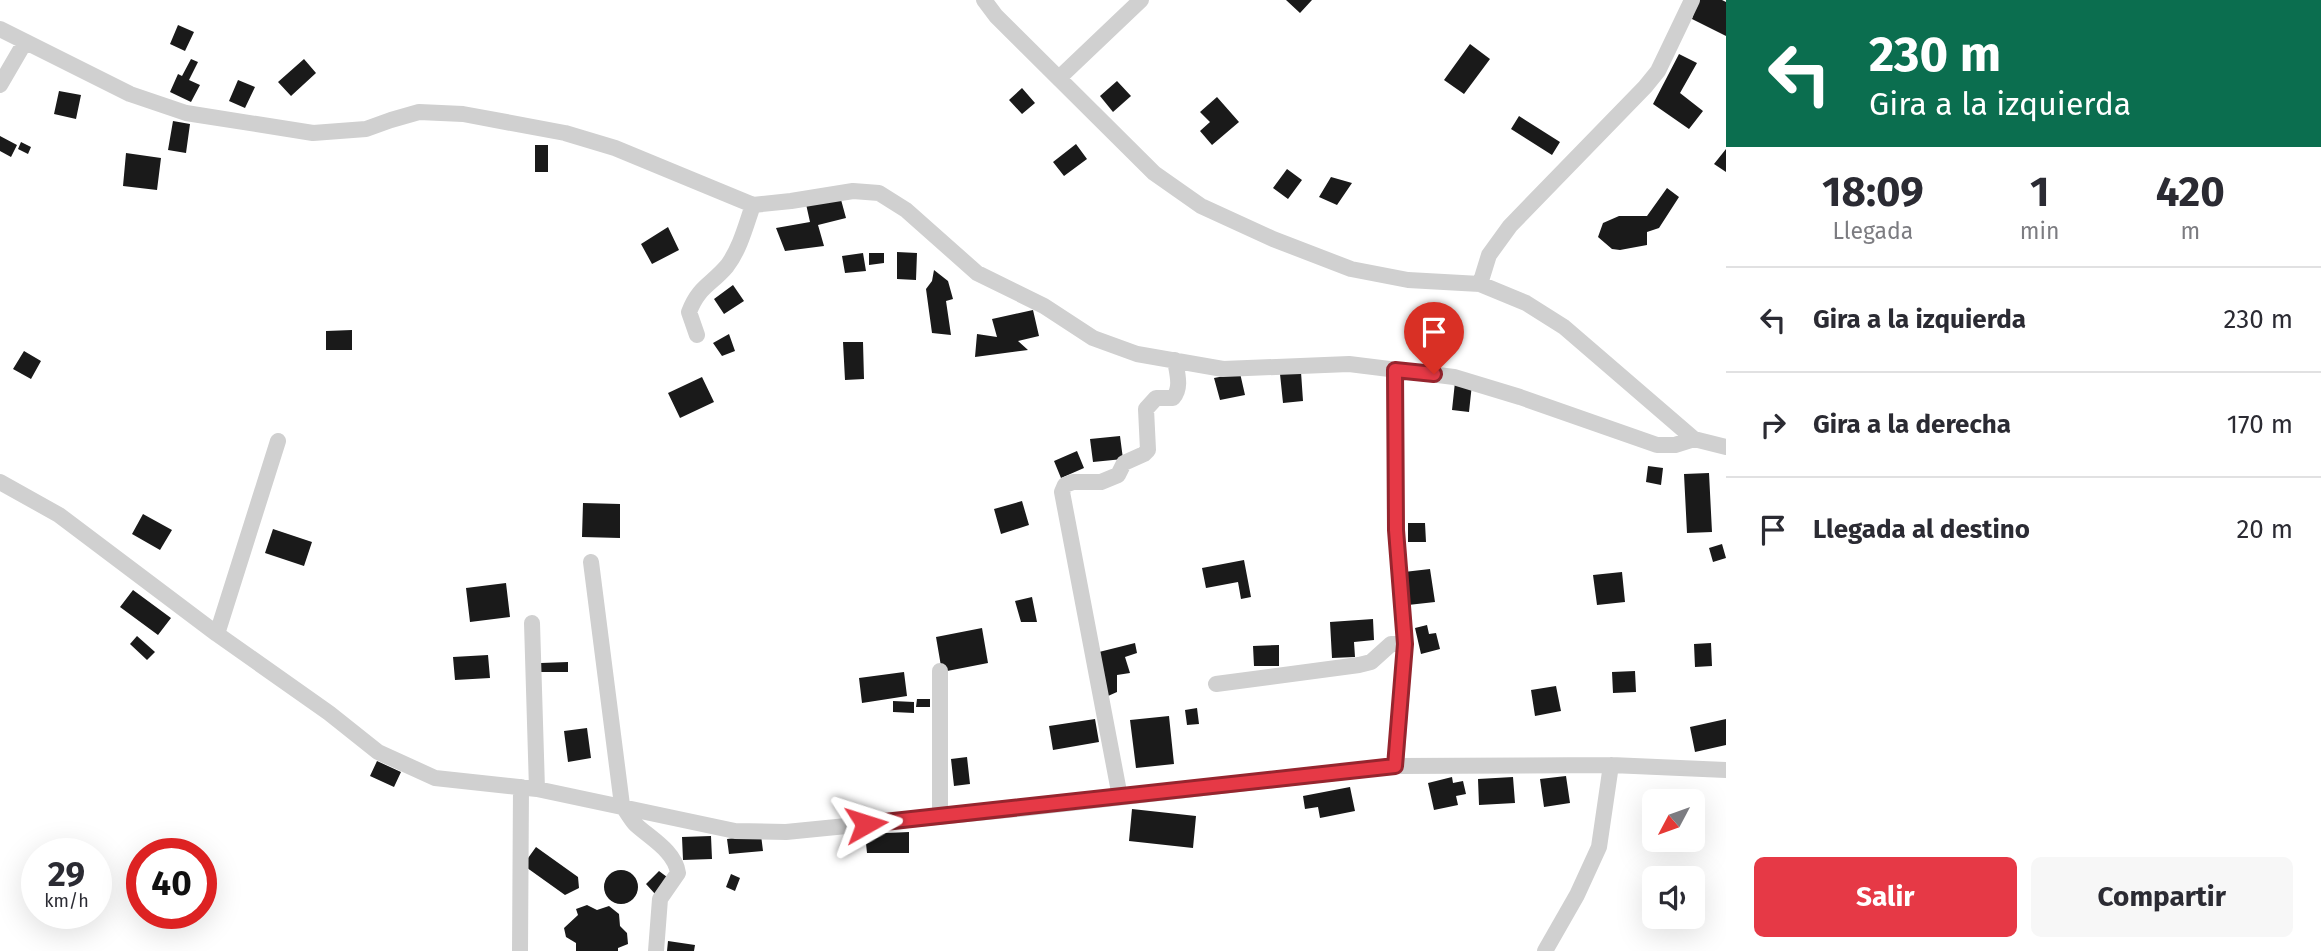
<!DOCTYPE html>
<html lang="es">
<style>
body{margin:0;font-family:"Fira Sans",sans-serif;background:#f7f7f7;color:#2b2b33;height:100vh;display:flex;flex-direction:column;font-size:26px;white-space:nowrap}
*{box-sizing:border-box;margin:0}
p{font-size:23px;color:#7c7c81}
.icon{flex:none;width:38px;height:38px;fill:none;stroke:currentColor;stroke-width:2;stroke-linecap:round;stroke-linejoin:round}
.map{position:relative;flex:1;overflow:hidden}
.panel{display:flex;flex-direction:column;background:#fff;width:595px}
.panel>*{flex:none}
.banner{background:#0b6e4f;color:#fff;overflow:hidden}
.needle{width:46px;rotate:229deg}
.controls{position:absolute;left:1642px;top:789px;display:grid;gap:14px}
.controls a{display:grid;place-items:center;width:63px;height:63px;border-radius:10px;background:#fff;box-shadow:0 7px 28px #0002;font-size:35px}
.speed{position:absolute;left:21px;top:838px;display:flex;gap:14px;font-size:35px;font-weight:700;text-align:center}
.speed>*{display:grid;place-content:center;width:91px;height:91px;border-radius:50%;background:#fff;box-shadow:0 7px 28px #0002;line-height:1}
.speed small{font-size:18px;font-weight:400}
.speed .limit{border:10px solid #d22;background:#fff;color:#111}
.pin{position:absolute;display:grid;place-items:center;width:60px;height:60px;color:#fff;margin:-72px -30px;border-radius:50% 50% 50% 0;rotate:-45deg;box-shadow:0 0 7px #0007}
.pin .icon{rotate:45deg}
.me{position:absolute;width:77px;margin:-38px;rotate:84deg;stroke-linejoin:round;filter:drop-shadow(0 0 5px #0008)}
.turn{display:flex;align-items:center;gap:24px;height:147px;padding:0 28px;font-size:32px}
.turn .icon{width:91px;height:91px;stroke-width:2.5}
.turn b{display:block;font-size:49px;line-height:60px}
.eta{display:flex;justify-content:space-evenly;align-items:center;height:119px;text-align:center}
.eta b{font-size:42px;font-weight:700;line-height:49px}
.primary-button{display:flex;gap:14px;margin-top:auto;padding:14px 28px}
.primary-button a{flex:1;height:80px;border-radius:10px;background:#e63946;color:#fff;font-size:28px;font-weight:700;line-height:80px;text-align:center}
.primary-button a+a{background:#f7f7f7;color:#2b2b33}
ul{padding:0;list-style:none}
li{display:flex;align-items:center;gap:21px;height:105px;padding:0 28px;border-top:2px solid #e1e1e2}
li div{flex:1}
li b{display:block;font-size:26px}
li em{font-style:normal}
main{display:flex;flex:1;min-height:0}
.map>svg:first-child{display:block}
.building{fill:#1a1a1a}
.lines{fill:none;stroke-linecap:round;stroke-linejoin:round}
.minor{stroke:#d0d0d0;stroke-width:16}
.route-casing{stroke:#96252e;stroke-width:18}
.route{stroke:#e63946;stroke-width:12}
</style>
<main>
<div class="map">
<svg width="1726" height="951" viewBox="0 0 1726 951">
<rect width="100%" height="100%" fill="#fff"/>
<!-- building -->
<path class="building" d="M1286 0H1312L1300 13Z
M1698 0H1722L1726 2V36L1692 19Z
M178 25 194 32 185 51 170 44Z
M1470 44 1490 59 1464 94 1444 80Z
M1679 54 1697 63 1680 93 1703 111 1689 129 1653 104Z
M191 59 198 62 189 80 200 85 191 102 170 92 178 74 182 76Z
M304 59 316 73 291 96 278 82Z
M238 80 255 87 245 108 229 101Z
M1117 81 1131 96 1113 112 1100 96Z
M1022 88 1035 103 1022 114 1009 100Z
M59 91 81 95 76 119 54 114Z
M1217 97 1239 122 1212 145 1200 131 1210 122 1200 112Z
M1519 116 1560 142 1552 155 1511 129Z
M173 121 190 124 186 153 168 150Z
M0 136 17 145 11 157 0 151Z
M21 142 31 147 28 154 18 149Z
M1076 144 1087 159 1064 176 1053 162Z
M535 145H548V172H535Z
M1726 149V172L1714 164Z
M126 153 161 158 157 190 123 186Z
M1287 169 1302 180 1288 199 1273 188Z
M1331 177 1352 183 1337 205 1319 197Z
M1667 188 1679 197 1659 228 1647 232V245L1620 250 1612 249 1598 237 1603 223 1619 216H1647Z
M840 196 846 218 818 225 824 246 785 251 776 228 810 222 806 204Z
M668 227 679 250 652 264 641 244Z
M897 252 917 253 916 280 897 279Z
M863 253 866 271 845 273 842 256Z
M869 253H884V263L869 265Z
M934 270 948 281 953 299 946 301 951 335 932 333 926 289 932 281Z
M733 285 744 301 724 314 714 299Z
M1033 310 1039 336 1018 341 1028 350 975 357 977 334 997 337 992 319Z
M352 330V350H326V331Z
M729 334 735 351 722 356 713 343Z
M843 342H863L864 379 845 380Z
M24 351 41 361 31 379 13 369Z
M1301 372 1303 401 1283 403 1280 374Z
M1240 373 1245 395 1220 400 1214 378Z
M702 377 714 402 680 418 668 393Z
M1455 382 1472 384 1469 412 1452 410Z
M1120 436 1123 459 1093 462 1090 439Z
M1077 451 1084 468 1061 478 1054 461Z
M1648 466 1663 468 1661 485 1646 482Z
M1709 473 1712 532 1687 533 1684 474Z
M1022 501 1029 525 1001 534 994 509Z
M583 503 620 504V538L582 537Z
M143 514 172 530 160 550 132 534Z
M1408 523H1425L1426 542H1408Z
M273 529 312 542 304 566 265 553Z
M1722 544 1726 558 1713 562 1709 548Z
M1244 560 1251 597 1241 599 1238 582 1206 588 1202 568Z
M1430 569 1435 602 1408 605 1404 572Z
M1622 572 1625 602 1597 605 1593 575Z
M506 583 510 617 470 622 466 588Z
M133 590 171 618 158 635 120 607Z
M1032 597 1037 622H1021L1015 601Z
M1373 619 1374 640 1354 642 1355 657 1332 658 1330 622Z
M1427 625 1429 634 1436 633 1440 649 1421 654 1415 628Z
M982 628 988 663 942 672 936 637Z
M137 636 155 652 147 660 130 644Z
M1135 643 1137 653 1125 657 1130 673 1117 675V692L1108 696 1099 652Z
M1711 643 1712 666 1695 667 1694 644Z
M1279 645V666H1254L1253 646Z
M488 655 490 678 455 680 453 657Z
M568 662V672H541V663Z
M1635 671 1636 692 1613 693 1612 672Z
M904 672 907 696 862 703 859 678Z
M1556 686 1561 711 1535 716 1531 690Z
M917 699H930V707H916Z
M893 701 914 702V713L893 712Z
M1197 708 1199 724 1187 725 1185 710Z
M1169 716 1174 764 1136 768 1130 720Z
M1095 719 1099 742 1053 750 1049 726Z
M1726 719V745L1695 752 1690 727Z
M587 728 591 758 568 762 564 731Z
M967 757 970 784 954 786 951 759Z
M377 761 401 772 394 787 370 776Z
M1566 776 1570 803 1544 807 1540 779Z
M1452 777 1453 783 1463 781 1466 794 1456 796 1458 805 1434 810 1428 783Z
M1513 777 1515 803 1479 805 1478 779Z
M1350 787 1355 811 1320 818 1318 807 1305 809 1303 796Z
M1132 809 1196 816 1193 848 1129 841Z
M909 832V853H867L865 834Z
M761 835 763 851 729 854 727 839Z
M711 836 712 859 683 860 682 837Z
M536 847 578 877 579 888 565 895 523 865Z
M604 887a17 17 0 1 1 34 0a17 17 0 1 1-34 0Z
M659 871 667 877 656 895 646 884Z
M731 874 740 878 735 891 726 887Z
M587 905 597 910 609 906 619 914 620 926 627 933 628 944 618 948V951H576V943L566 937 564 928 578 915 576 909Z
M668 941 695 945 694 951H667Z"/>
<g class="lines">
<!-- minor -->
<path class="minor" d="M984 0 996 16 1154 173 1201 206 1273 239 1351 269 1408 280 1480 284 1526 303 1564 327 1694 439 1726 447
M0 29 130 94 186 113 313 133 366 129 391 120 419 112 463 114 565 133 615 148 753 205 791 201 853 191 879 193 906 210 977 273 1044 306 1093 338 1137 354 1223 369 1349 364 1454 377 1520 397 1657 445H1675L1694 439
M1059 78 1141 0
M0 85 25 42
M1480 284 1489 255 1510 226 1645 87 1658 71 1692 0
M697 335 689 312C699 286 711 285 727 266 740 249 746 225 753 205
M1395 370 1396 530 1405 644 1396 766
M0 482 59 515 217 634 329 713 378 752 435 778 537 789 735 831 786 832 1018 809 1396 766 1611 765 1726 770
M591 562 622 805C626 811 630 818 635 824 650 838 675 851 678 873L660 899 656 951
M532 623 537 789
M217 634 278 441
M940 671V817
M1216 684 1359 665 1371 662 1391 644H1405
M1120 797 1062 492 1065 485 1073 482H1101L1118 475 1124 463 1144 454 1148 450 1146 409 1156 398H1173C1182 388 1177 373 1175 360
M520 951 521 787
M1545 951 1577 895 1599 847 1611 765"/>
</g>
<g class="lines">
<defs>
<path id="route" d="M866 824 1395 766 1405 644 1396 530 1395 370 1434 374"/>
</defs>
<!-- route casing -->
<use href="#route" class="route-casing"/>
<!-- route -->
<use href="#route" class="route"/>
</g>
</svg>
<div class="controls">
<a><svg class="needle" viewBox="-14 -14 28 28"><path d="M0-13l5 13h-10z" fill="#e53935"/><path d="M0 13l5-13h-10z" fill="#7c7c81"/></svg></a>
<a><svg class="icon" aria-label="sound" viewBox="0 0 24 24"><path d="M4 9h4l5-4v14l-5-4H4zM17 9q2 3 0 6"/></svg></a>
</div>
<div class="speed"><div>29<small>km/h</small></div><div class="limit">40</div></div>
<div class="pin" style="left:1434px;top:374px;background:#d93025"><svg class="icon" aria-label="arrive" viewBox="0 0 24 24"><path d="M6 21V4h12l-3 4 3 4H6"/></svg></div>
<svg class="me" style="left:866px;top:824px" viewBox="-20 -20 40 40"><path d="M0-17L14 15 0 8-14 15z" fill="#e63946" stroke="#fff" stroke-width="4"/></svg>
</div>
<section class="panel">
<div class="banner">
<div class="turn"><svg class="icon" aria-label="left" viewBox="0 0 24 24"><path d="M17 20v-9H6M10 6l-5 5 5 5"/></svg><div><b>230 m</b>Gira a la izquierda</div></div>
</div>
<div class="eta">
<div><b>18:09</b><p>Llegada</p></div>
<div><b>1</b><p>min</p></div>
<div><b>420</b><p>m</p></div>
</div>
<ul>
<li><svg class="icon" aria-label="left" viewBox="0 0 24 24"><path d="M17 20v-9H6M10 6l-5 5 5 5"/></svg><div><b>Gira a la izquierda</b></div><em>230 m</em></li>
<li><svg class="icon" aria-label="right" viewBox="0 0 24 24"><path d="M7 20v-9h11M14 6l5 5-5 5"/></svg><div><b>Gira a la derecha</b></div><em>170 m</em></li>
<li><svg class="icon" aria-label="arrive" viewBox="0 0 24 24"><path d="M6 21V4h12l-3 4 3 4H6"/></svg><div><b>Llegada al destino</b></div><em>20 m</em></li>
</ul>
<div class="primary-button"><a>Salir</a><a>Compartir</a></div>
</section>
</main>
